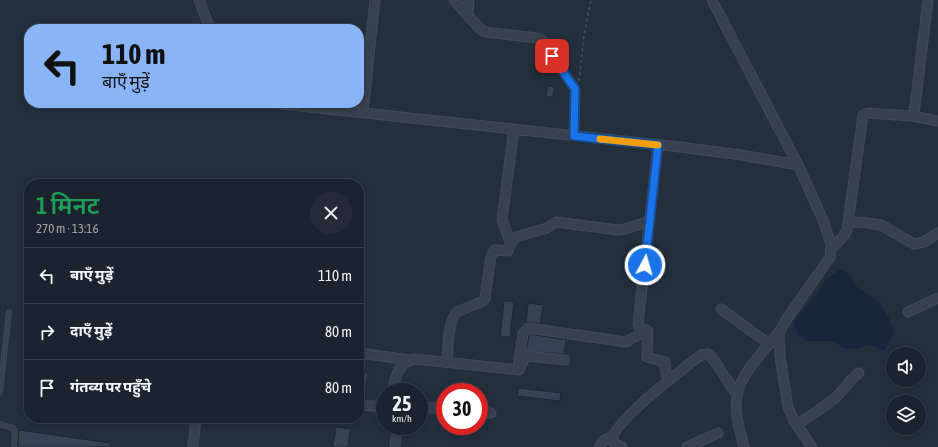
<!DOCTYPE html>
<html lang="hi">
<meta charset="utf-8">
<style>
body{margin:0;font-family:"Asap Condensed","Noto Sans Devanagari",sans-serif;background:#242b36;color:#f1f3f6;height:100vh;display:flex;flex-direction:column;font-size:15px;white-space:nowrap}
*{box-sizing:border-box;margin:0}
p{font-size:13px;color:#a0a4aa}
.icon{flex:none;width:22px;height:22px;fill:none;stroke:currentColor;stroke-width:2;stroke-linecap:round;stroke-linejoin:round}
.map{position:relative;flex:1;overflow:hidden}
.sheet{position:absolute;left:24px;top:179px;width:340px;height:244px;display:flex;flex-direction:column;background:#1b232e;border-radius:16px;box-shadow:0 2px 6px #0003,0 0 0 1px #39404a}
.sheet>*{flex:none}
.banner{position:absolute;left:24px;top:24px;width:340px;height:84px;border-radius:16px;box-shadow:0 2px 6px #0003,0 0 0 1px #39404a;background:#8ab4f8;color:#111;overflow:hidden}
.buttons{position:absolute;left:886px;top:347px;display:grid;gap:8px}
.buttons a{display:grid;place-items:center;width:40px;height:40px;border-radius:50%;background:#1b232e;box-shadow:0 2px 6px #0003,0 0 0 1px #39404a;font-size:20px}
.speed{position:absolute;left:376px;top:383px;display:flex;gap:8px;font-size:20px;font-weight:700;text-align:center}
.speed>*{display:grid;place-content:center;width:52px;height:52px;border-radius:50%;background:#1b232e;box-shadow:0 2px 6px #0003,0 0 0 1px #39404a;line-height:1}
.speed small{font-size:10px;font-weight:400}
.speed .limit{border:6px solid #d22;background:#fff;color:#111}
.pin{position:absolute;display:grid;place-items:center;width:34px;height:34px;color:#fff;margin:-17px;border-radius:8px;box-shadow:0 2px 6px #0006}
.me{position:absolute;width:44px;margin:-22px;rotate:6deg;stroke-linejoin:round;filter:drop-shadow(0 0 3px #0008)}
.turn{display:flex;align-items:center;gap:14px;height:84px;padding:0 12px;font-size:18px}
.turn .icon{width:52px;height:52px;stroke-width:2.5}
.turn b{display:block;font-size:28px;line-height:34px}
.round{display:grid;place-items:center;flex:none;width:42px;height:42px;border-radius:21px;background:#242b36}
.overview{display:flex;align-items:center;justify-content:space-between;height:68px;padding:0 12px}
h1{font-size:24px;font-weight:600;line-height:30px;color:#1e9e55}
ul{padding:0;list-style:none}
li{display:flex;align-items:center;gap:12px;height:56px;padding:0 12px;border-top:1px solid #39404a}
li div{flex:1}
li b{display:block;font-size:15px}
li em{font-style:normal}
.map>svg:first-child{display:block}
.water{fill:#17263c}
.building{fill:#364354;stroke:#1f2835}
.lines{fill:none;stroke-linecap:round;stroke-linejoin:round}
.lane-casing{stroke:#414a57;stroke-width:6}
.street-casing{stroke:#414a57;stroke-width:11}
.path{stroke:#3f5557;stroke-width:1.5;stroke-dasharray:3 3;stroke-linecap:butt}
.lane{stroke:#38414e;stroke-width:4.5}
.street{stroke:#38414e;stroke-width:9}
.route-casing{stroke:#114b97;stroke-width:10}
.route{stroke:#1a73e8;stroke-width:7}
.slow{stroke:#f59e0b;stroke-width:7}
</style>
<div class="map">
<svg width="938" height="447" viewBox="0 0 938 447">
<rect width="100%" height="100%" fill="#242f3e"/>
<!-- water -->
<path class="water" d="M841 269 851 276 856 286 879 302 889 318 894 333 885 350 869 345 859 349 844 348 832 341H807L797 334 794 321 818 292 825 280Z"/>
<!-- building -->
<path class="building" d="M548 86 555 87 553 97 546 96Z
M504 301 514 302 510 337 500 336Z
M528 303 543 305 540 324 526 322Z
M530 334 566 340 564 354 526 351 529 337Z
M359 372 368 373 364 399H359Z
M518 388 561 393 560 401 517 396Z
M336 427 350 429 348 447H333Z
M19 430 110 443V447H18Z"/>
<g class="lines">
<defs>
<path id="lane" d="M0 393 9 312
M0 424 13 428 15 431 14 447"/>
<path id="street" d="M199 0 210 29
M454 0 480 29 485 32 537 38 542 40 546 45 575 89 574 135
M712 0 799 167 823 220 831 244 830 257 786 320 779 333 780 357 788 407 794 421 812 447
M468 15 469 0
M272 103 680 147 741 155 798 165
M363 112 375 0
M913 116 938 121
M658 145 638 324 640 328 648 332 647 357 665 362 666 374 671 379
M848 223 859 222 881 225 914 244 924 242 938 233
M511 244 502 220 514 129
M831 249 843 237 847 230 863 115 868 113 911 116 914 114 928 0
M721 309 769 344
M908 312 938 298
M359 353 410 360
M447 361C448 348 448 320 457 312L483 301 485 298 491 256 495 250 508 251 512 241 516 237 547 228 556 222 618 230 625 229 650 221
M518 366 523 334 528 328 626 342 647 330
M393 392C395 376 398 363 415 359L519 370 525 358 529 356 565 360
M359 405 385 407
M419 408H445
M479 412 491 413
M797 425C809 416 823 408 835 398 844 390 849 380 859 373
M193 447 196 418
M395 447 397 426
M599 447 603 441 612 436
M622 447 614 443 612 440C614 421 684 368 701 355L708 354 714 360 737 395
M687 447 718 433
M744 447C740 431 734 411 737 395 740 374 767 347 780 331"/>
</defs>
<!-- lane casing -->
<use href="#lane" class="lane-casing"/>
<!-- street casing -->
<use href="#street" class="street-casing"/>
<!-- path -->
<path class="path" d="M579 81 584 35 591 0"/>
<!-- lane -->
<use href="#lane" class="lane"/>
<!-- street -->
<use href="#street" class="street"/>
</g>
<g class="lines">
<defs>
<path id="route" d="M552 56 575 89 574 136 658 145 645 265"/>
</defs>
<!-- route casing -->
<use href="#route" class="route-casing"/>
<!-- route -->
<use href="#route" class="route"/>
<!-- slow -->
<path class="slow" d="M600 139 658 145"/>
</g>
</svg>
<div class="buttons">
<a><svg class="icon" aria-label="sound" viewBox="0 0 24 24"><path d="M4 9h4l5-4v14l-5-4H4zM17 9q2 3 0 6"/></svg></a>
<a><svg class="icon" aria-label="layers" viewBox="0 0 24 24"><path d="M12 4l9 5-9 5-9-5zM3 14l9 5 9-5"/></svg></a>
</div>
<div class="speed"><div>25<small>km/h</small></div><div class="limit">30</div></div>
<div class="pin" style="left:552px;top:56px;background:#d93025"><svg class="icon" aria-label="arrive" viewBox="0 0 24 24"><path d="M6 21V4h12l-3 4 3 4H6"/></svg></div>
<svg class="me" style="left:645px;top:265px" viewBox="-20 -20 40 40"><circle r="17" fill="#1a73e8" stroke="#fff" stroke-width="3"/><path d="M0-11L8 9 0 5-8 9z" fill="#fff"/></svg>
<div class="banner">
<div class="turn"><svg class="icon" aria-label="left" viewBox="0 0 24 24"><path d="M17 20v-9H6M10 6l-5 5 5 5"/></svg><div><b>110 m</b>बाएँ मुड़ें</div></div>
</div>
<section class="sheet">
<div class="overview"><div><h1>1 मिनट</h1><p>270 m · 13:16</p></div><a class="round"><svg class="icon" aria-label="close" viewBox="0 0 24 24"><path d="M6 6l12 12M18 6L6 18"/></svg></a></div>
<ul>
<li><svg class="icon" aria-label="left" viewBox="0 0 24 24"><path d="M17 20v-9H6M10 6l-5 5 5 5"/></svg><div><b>बाएँ मुड़ें</b></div><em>110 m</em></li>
<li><svg class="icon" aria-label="right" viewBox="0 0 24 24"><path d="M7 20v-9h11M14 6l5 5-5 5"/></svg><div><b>दाएँ मुड़ें</b></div><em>80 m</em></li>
<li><svg class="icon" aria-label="arrive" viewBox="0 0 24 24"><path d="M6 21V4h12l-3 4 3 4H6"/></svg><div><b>गंतव्य पर पहुँचे</b></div><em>80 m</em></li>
</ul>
</section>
</div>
